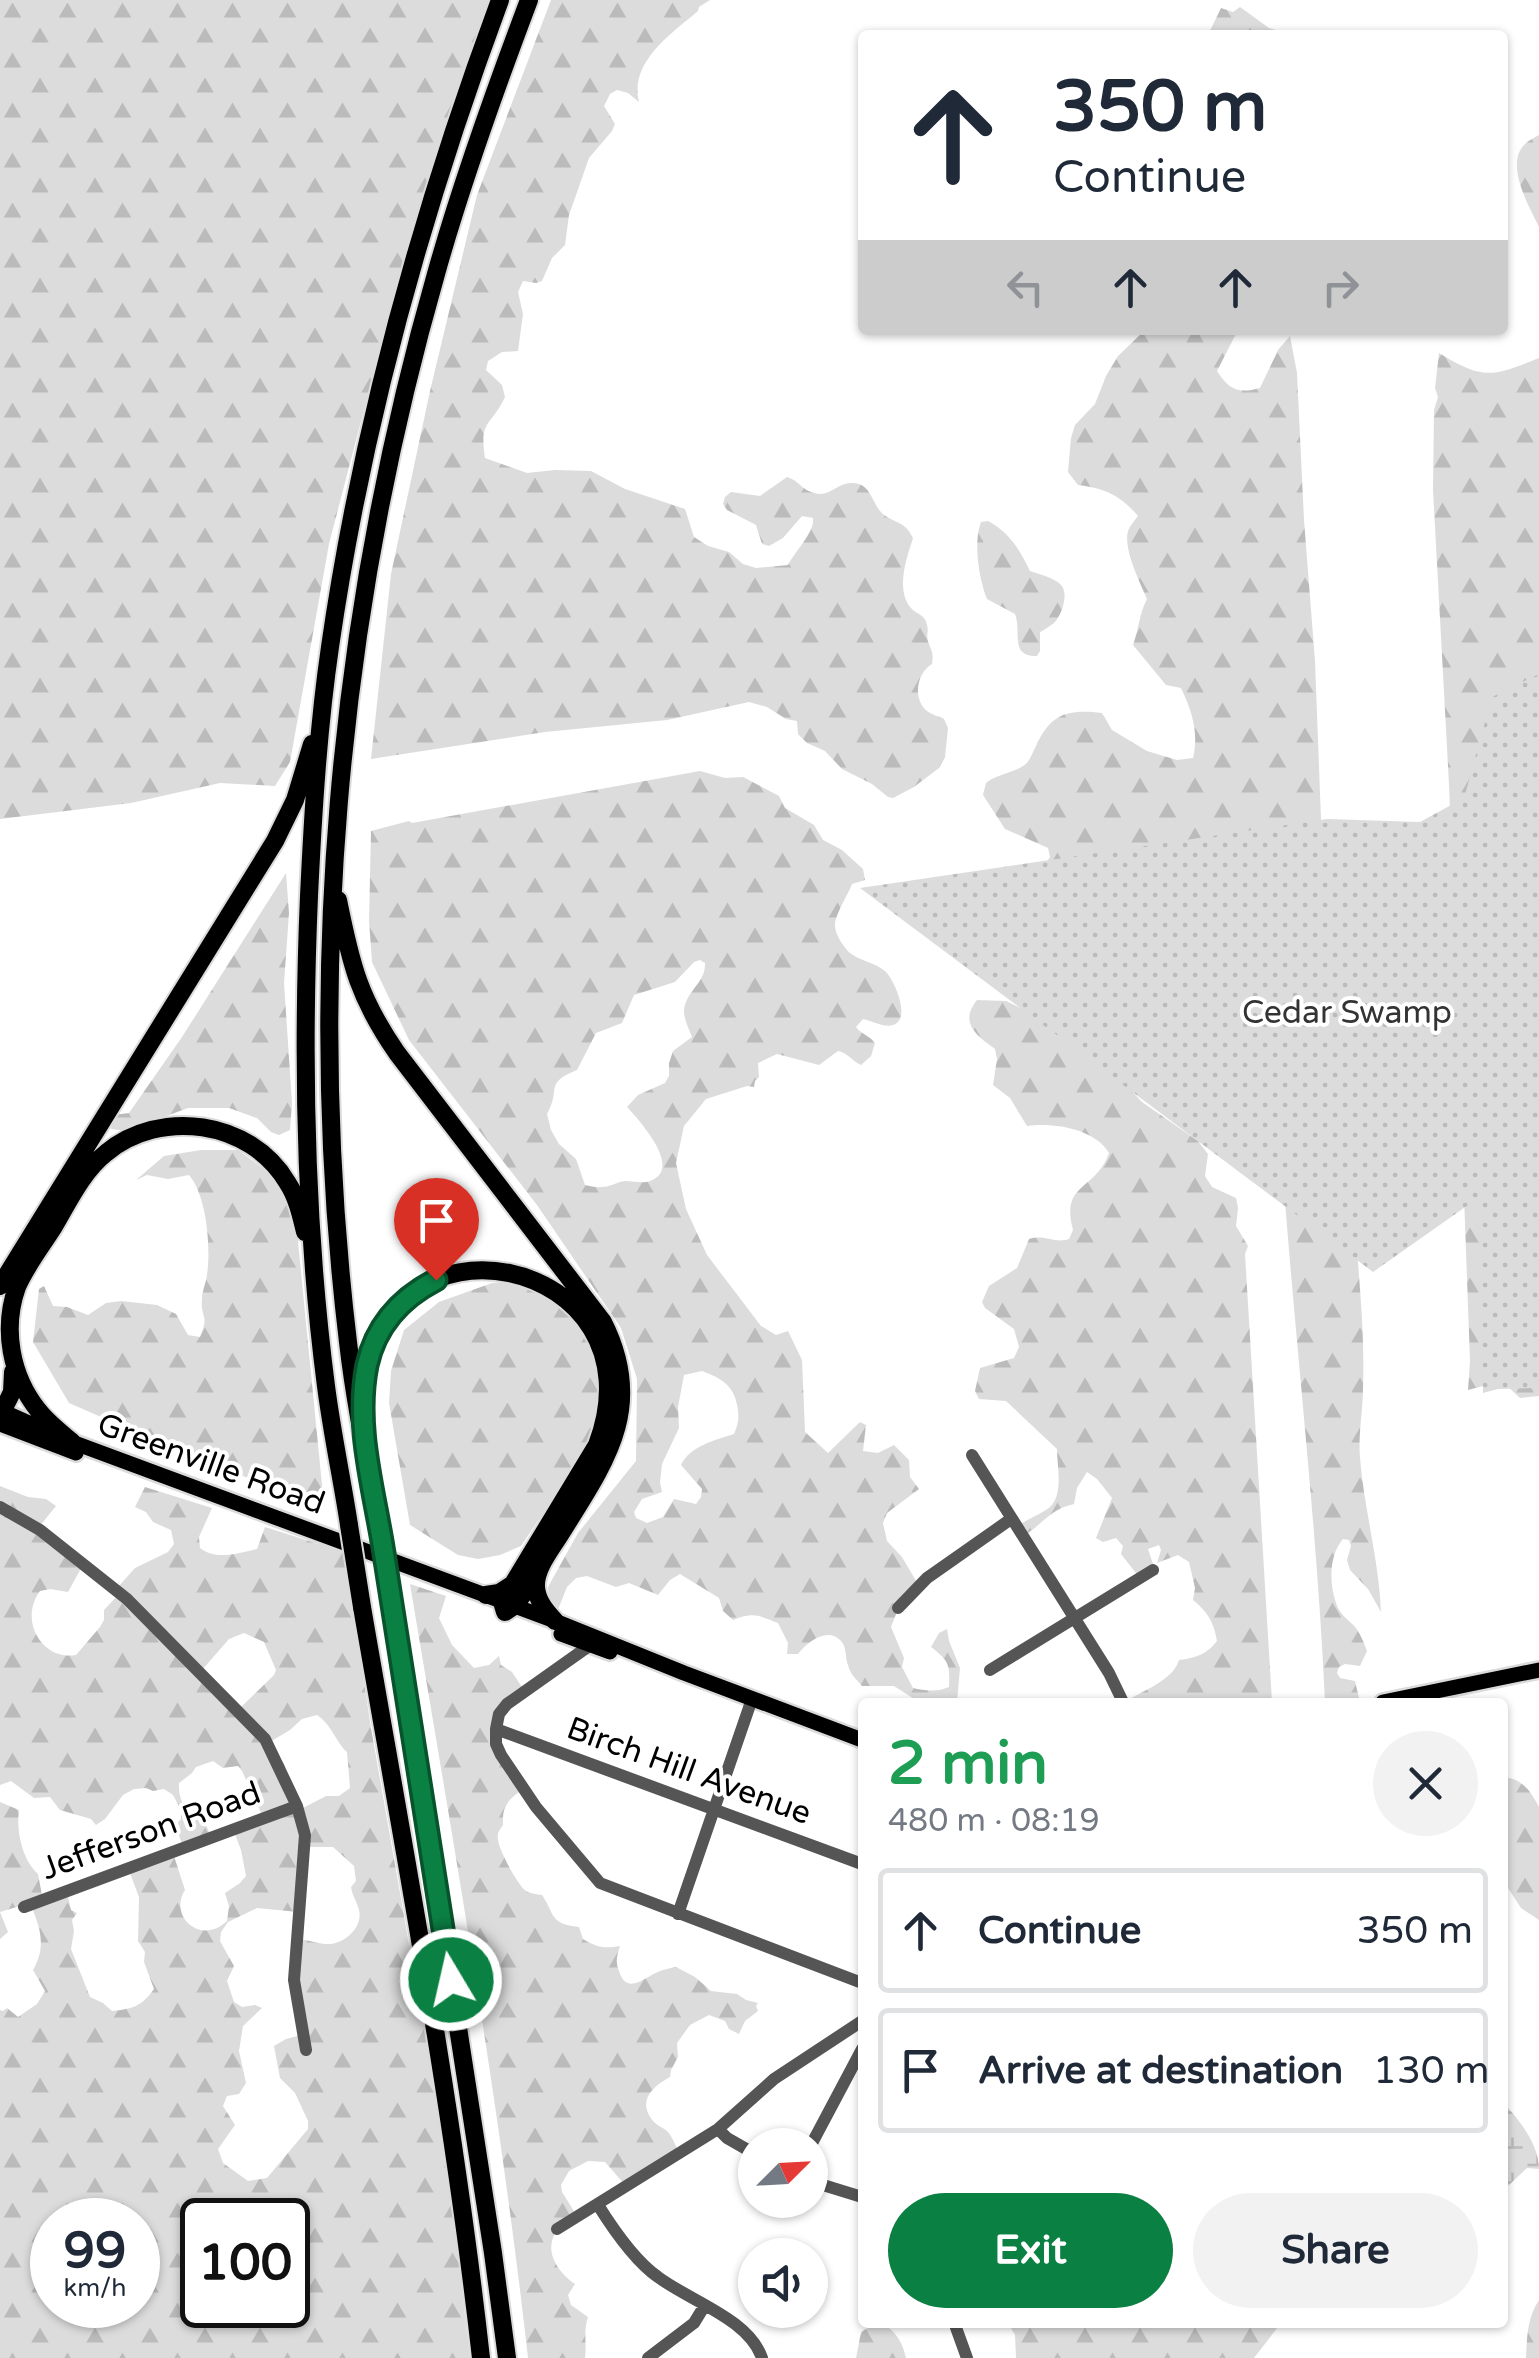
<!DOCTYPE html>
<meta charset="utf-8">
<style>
body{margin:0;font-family:"Varela Round",sans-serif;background:#f2f2f3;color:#1f2937;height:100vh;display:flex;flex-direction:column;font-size:38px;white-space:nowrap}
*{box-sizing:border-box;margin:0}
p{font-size:32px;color:#747a83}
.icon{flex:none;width:55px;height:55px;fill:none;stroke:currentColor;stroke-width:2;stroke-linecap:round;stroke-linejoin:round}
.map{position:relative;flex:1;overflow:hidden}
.drawer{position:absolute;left:858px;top:1698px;width:650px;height:630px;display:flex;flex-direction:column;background:#fff;border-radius:10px;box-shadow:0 2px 8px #0004}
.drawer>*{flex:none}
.top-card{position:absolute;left:858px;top:30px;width:650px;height:305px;border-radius:10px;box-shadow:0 2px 8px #0004;background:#fff;color:#1f2937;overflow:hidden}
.needle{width:65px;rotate:66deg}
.fabs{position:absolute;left:738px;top:2128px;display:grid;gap:20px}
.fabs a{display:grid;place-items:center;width:90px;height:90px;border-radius:50%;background:#fff;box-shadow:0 2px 8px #0004;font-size:50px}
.speed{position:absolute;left:30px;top:2198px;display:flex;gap:20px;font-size:50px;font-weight:700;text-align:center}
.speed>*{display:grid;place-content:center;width:130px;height:130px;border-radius:50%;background:#fff;box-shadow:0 2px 8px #0004;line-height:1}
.speed small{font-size:25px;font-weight:400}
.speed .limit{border:5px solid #111;border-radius:15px;background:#fff;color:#111}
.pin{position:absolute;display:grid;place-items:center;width:85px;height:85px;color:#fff;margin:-102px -42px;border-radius:50% 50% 50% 0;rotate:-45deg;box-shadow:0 0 10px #0007}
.pin .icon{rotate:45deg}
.me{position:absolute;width:110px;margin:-55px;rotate:351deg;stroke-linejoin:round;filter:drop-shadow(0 0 8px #0008)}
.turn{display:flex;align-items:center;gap:35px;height:210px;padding:0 30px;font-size:45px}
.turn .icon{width:130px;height:130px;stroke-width:2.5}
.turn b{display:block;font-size:70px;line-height:85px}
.lanes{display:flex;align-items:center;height:95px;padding:0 30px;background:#0003;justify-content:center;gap:50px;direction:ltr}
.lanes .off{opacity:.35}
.round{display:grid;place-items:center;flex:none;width:105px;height:105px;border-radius:52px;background:#f2f2f3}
.headline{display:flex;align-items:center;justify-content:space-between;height:170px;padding:0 30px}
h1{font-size:60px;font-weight:700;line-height:75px;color:#1e9e55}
.primary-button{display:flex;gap:20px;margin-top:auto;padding:20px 30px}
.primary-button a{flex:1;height:115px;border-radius:60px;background:#0b8043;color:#fff;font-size:40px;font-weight:700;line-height:115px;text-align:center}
.primary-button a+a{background:#f2f2f3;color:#1f2937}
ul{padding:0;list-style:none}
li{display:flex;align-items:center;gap:30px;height:125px;margin:0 20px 15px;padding:0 10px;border:5px solid #e0e1e3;border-radius:10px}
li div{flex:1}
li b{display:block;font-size:38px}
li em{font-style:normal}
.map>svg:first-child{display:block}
.forest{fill:url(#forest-firs);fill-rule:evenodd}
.wetland{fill:url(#wetland-marsh)}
.park{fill:url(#park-dots)}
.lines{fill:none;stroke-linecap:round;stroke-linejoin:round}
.major-casing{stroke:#dbdbdb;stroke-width:20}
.highway-casing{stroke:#dbdbdb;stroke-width:22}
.minor{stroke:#555;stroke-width:12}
.major{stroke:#000;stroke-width:15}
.highway{stroke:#000;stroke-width:18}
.highway-bridge-casing{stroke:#dbdbdb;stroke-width:22;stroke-linecap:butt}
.highway-bridge{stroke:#000;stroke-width:18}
.route-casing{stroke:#07532c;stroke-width:25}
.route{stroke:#0b8043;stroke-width:18}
.labels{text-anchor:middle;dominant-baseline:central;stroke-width:8;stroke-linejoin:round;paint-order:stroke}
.park-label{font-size:32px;fill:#333;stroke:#fff}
.street-label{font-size:32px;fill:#000;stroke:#fff}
</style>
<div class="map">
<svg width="1539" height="2358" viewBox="0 0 1539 2358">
<defs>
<pattern id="forest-firs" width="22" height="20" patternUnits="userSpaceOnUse" patternTransform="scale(2.5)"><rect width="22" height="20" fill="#dcdcdc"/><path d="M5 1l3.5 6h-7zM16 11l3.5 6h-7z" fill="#bbb"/></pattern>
<pattern id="wetland-marsh" width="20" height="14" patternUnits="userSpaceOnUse" patternTransform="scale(2.5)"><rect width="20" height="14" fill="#dcdcdc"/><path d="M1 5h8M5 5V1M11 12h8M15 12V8" fill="none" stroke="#bbb"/></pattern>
<pattern id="park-dots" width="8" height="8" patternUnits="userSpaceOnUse" patternTransform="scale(2.5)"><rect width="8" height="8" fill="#dcdcdc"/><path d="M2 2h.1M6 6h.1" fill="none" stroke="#bbb" stroke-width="1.8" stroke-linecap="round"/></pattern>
</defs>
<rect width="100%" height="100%" fill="#fff"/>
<!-- forest -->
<path class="forest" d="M0 0H501L427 195 398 279 329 544 290 762 275 786 220 783 131 803 0 819Z
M551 0H710L699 7 698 11C671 34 629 62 639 102L628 93 617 90 610 94 604 106 615 124 612 131 589 158 569 215 565 245 552 258 542 281 536 283 523 281 518 292 523 314 518 351 502 352 488 361 486 370 502 385 505 397C491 427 479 419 485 458L527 473 555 470 591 471 625 489 685 509 694 537 708 546 729 552 743 564 756 568 788 565C796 550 815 532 813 518L802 516 783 538 769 546 762 544 756 525 727 510 723 504 725 497 731 492 760 496 787 477C798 480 802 490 814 493 829 498 837 483 851 483 872 482 871 504 883 514 897 525 904 520 913 538 907 557 895 590 911 608 917 615 925 614 927 625 929 633 926 633 928 641 931 651 934 652 932 664 917 673 912 698 927 711 932 715 939 716 944 719L948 728 945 757 939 768 914 787 893 798 888 797 872 784 842 769 825 751 807 743 798 734 797 721 786 719 767 707 749 702 667 720 545 732 371 759 391 574 430 391 477 195Z
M1240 7 1269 28 1292 35H1208L1221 8 1233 12Z
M1539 135V227C1529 206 1504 164 1525 144 1529 140 1534 138 1539 135Z
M1145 330H1238L1217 371C1229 390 1239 394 1260 388L1278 350 1290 336 1297 373 1304 520 1315 661 1322 846 1039 874 1050 857 1048 848 1005 829 983 795 986 783C997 774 1011 774 1023 766 1030 762 1032 753 1036 746 1051 713 1068 709 1102 713L1112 730 1147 751 1177 760 1193 758C1199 733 1192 711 1181 688L1166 685 1133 645C1139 629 1139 614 1147 599 1140 582 1123 549 1128 531 1130 526 1135 520 1138 516 1120 495 1104 488 1078 485L1068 472 1071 438 1075 425 1095 404 1106 376 1118 356Z
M1439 353C1483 380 1492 377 1539 358V1396L1520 1398 1502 1381 1468 1390 1470 1361 1449 784 1433 490 1434 410 1438 397 1435 388Z
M988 521C1009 532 1020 550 1030 571 1039 574 1055 578 1061 585 1069 593 1062 615 1054 623 1053 624 1041 632 1040 632V651L1037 656C1009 657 1022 632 1015 614L987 599C979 579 973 542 981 522Z
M700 771 725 778 743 777 779 796 785 808 814 825 823 840 842 850 863 869 865 880 852 884C848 895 834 916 835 926 835 934 844 948 850 953 860 961 874 962 885 971 894 979 912 1019 893 1025 885 1028 872 1021 863 1019L856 1027C861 1034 870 1036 875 1043L871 1056 861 1065C852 1061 848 1053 838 1051L819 1065 777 1054 758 1063 759 1077 755 1081 754 1087 747 1086 706 1099 684 1126 676 1163 686 1209 707 1255 761 1326 776 1335 788 1331 802 1360 805 1432 828 1453 860 1422 866 1425 863 1451 878 1453 894 1445 909 1460 910 1477 919 1489 887 1513 883 1523 887 1541 902 1557 919 1586 898 1609 891 1627 904 1658 902 1667 913 1688C925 1691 938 1692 949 1687 950 1664 949 1661 931 1647L939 1633 947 1629 949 1641 960 1668 957 1702H919L894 1686H862C856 1679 850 1674 848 1665 845 1658 847 1647 841 1641 828 1626 807 1642 798 1654H787L788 1643 778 1623C757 1615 754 1612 733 1620L723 1611 719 1598 680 1574 670 1580 658 1595 629 1583 616 1587 587 1576 576 1578 567 1587 555 1617 550 1618 548 1587 578 1533 636 1461 637 1379 621 1328 537 1205 409 1040 372 962 369 921 371 831 409 821 412 823ZM700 960 705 963C706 983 685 991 684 1011 684 1020 689 1029 692 1037L673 1051 669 1063V1076L665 1083 638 1095 627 1107C639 1120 684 1169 650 1181 642 1184 634 1181 625 1181 617 1182 610 1187 602 1187 596 1188 591 1186 585 1185L576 1159 559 1144 551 1130 547 1114C562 1088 543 1084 577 1070L596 1033 622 1023 634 995 675 982 694 962ZM702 1371C723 1379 735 1386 738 1410 739 1420 738 1425 734 1434 715 1440 690 1446 681 1465L702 1489 701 1497 696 1504 674 1499 663 1517 647 1523 636 1518 634 1512 642 1499 662 1492 660 1482 662 1464 679 1428 678 1407 684 1375Z
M286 873 289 913 284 983 292 1103 290 1130 279 1135 271 1132 257 1118 229 1108H188L126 1131 111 1129 113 1115 129 1113 182 1037Z
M977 1000 1006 1001 1031 1013 1056 1035 1105 1063 1142 1102 1198 1141 1208 1154 1205 1176 1212 1187 1236 1198 1238 1208 1236 1226 1248 1246 1245 1254 1272 1702H1125C1141 1691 1173 1681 1179 1660 1196 1658 1207 1654 1217 1641 1214 1623 1208 1612 1193 1600L1195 1588 1189 1562 1178 1555 1157 1563 1161 1550 1159 1545 1148 1549 1154 1567 1139 1577 1121 1554 1123 1546 1116 1538 1103 1542 1096 1538 1112 1498 1097 1479 1087 1472 1077 1488 1074 1504C1050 1509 1044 1523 1025 1535L1018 1526C1027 1519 1037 1516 1046 1510 1065 1499 1057 1468 1057 1449L1006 1401 979 1399 975 1391 980 1368 1014 1358 1019 1347 1014 1329 985 1308 982 1302 989 1286 1017 1268 1029 1239C1046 1234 1054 1244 1069 1239L1073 1230C1060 1182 1096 1191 1109 1153 1095 1129 1054 1122 1027 1126L1010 1098 993 1085 997 1059 995 1049C976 1035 959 1023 977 1000Z
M201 1150H238L271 1174 295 1211 324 1505 204 1462 69 1403 33 1342 39 1289 44 1286 53 1306 67 1307 88 1315 106 1303 121 1301 157 1305 176 1314 188 1335 200 1337C210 1314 200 1318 202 1299 202 1291 206 1283 207 1275 211 1248 207 1196 189 1175L168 1179 147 1175 136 1180 164 1156Z
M1283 1175 1355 1225C1359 1279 1365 1334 1363 1388 1363 1411 1358 1434 1360 1458 1364 1509 1379 1560 1381 1612L1368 1589 1350 1570 1347 1560 1351 1546 1349 1540 1343 1539C1329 1555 1329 1583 1336 1603 1339 1614 1349 1620 1356 1628 1361 1635 1364 1643 1367 1651L1360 1666 1345 1664 1339 1667 1337 1673 1340 1678 1355 1681 1360 1702H1325C1317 1526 1296 1351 1283 1175Z
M507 1282 523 1285 554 1299 586 1322 602 1357 603 1415 573 1482 542 1515 521 1546 500 1555 478 1559 458 1555 410 1525 389 1403 391 1371 404 1330 439 1302 492 1283Z
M0 1486 28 1497 46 1499 56 1506 39 1527 84 1563 68 1592 50 1589 40 1591C18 1621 43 1661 76 1655L100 1627 104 1620V1610L120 1593 118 1587 135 1568 168 1552 174 1544 171 1530 153 1522 146 1512 135 1507 145 1487 212 1508 199 1537 200 1548C216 1561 238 1553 257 1549L265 1527 344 1552 371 1728 409 1944 415 1960 453 2212 470 2358H0V2010L3 2011 7 2008 18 2017 37 2004 45 1991 33 1970C47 1946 40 1927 30 1903L0 1912 8 1932 0 1939V1802L19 1810C16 1830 22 1860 38 1874L42 1895 66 1888 71 1910 77 1913 72 1920 74 1931 71 1949 90 1997 103 2003 112 2011C133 2009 142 2006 154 1989L144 1962 145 1952 138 1941 139 1897 128 1868 172 1850 185 1890C168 1916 201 1946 227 1921L229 1906 225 1893 240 1883 246 1876 241 1850 233 1829 262 1815 242 1771 238 1766 223 1768 213 1761 196 1767 192 1773 179 1783C178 1799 185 1815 203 1816L210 1835 182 1844 175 1825 181 1819V1810L173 1795 164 1789 153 1791 146 1788 134 1789 123 1795 105 1819 96 1825 91 1819 60 1810 50 1797 34 1798 11 1781 0 1785ZM244 1633 264 1642 276 1670 274 1675 240 1708 202 1670 229 1639ZM317 1715C332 1725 335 1741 347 1752L350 1788 339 1796H326L301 1809 284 1764 270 1742 290 1730 302 1719ZM307 1847H333L354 1866 356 1881 351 1887C352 1895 357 1902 359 1910 363 1926 347 1942 331 1944 322 1945 309 1940 299 1939L301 2035 286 2039 274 2046 280 2078 295 2093 308 2121V2129L267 2178 248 2181 223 2163 218 2149 235 2125 223 2106 227 2096 239 2094 246 2083 239 2051 243 2026 262 2008 255 2005 242 2007 234 2002 227 1981 234 1966 220 1941 221 1932 228 1922 257 1908 298 1912ZM52 2220H138V2305H52ZM202 2220H288V2305H202Z
M410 1584 446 1596 439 1618 452 1645 474 1668 489 1665 499 1656 501 1665 512 1672 524 1690 509 1703 497 1737 523 1789C508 1800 502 1805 503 1825 499 1831 497 1832 498 1840 499 1850 518 1886 526 1891 531 1894 536 1894 542 1895 555 1914 549 1924 579 1927L583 1939C596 1947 604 1949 620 1946 617 1956 615 1961 619 1971 627 1997 646 1976 660 1971 665 1969 671 1968 676 1967L695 1977 711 1991 737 1994 746 2000 758 2003 756 2006 758 2011 745 2021 739 2034 729 2029 725 2021 709 2015 690 2025 677 2043 678 2057 671 2070 670 2077C652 2087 636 2101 654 2122 658 2126 664 2128 668 2132 673 2138 676 2147 680 2154L626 2186 605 2162 588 2161 569 2171 561 2185 562 2192 577 2216C570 2221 560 2226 556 2232 543 2252 559 2273 575 2284L568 2295 571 2305 588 2317C583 2332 587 2343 585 2358H528C499 2099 453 1841 410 1584Z
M1510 1778C1525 1782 1532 1794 1539 1807V1920L1521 1908 1508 1888 1503 1884V1779Z
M1539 2300V2358H1526C1527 2337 1527 2318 1539 2300Z
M1008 2323H1281L1254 2358H1016L1015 2335Z
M885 2325C897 2333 903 2344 906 2358H856L861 2332 871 2326Z"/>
<!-- wetland -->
<path class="wetland" d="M1503 2102C1519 2120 1539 2144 1539 2169L1527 2168 1508 2186 1503 2185Z"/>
<!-- park -->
<path class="park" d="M1539 674V1388L1498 1389 1483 1393 1478 1198 1373 1272 860 888 1327 819 1420 822 1464 798 1492 697Z"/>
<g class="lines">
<defs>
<path id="major" d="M0 1410 72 1442 555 1621 684 1673 862 1740
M0 1424 76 1453
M561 1634 610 1652
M1383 1702 1539 1670"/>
<path id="highway" d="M338 900C351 965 359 998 397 1053L603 1322C647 1409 604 1464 558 1538 549 1552 535 1570 536 1587 537 1601 546 1611 555 1621
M0 1286 275 841 295 800 312 744
M364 1399C371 1191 668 1256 597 1445L502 1602 505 1612 514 1606 537 1577
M0 1416 12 1392 13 1372
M72 1442C60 1432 47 1422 38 1410 11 1376 2 1329 17 1287 26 1266 41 1247 53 1228 68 1203 82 1172 106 1153 160 1108 250 1120 287 1182 297 1197 301 1215 305 1232
M349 1525C342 1479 332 1433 326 1386 305 1225 302 1059 309 896 313 813 318 729 330 647 362 425 422 210 500 0
M380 1527C368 1465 355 1404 348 1342 305 984 337 620 436 274 462 181 495 90 529 0
M486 1595 499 1593 513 1584
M362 1607C405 1856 453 2107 481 2358
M393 1609 493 2253 507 2358"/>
</defs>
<!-- major casing -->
<use href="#major" class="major-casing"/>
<!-- highway casing -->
<use href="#highway" class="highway-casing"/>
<!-- minor -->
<path class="minor" d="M972 1455 1109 1673 1123 1702
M0 1507 40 1530 127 1599 265 1739 297 1806 305 1835 294 1980 306 2050
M898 1608 927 1578 1011 1519
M589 1646 507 1704 499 1714 496 1729V1744L501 1755 536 1807 600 1883 862 1983
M990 1670 1153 1570
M496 1729 862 1864
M24 1907 297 1806
M678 1914 752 1699
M718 2129 727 2138 755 2154
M810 2147 862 2049
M810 2181 862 2197
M598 2205C613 2229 635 2261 658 2277 690 2301 749 2319 762 2358
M557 2229 718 2129 774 2079 862 2021
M954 2322 967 2358
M648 2358 694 2323 705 2305"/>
<!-- major -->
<use href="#major" class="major"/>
<!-- highway -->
<use href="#highway" class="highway"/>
<defs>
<path id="highway-bridge" d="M349 1525 362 1607
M380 1527 393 1609"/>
</defs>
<!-- highway-bridge casing -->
<use href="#highway-bridge" class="highway-bridge-casing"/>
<!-- highway-bridge -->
<use href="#highway-bridge" class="highway-bridge"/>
</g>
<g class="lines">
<defs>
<path id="route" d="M436 1280C401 1298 376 1325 367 1365 354 1430 376 1496 385 1560 406 1700 428 1840 451 1980"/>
</defs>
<!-- route casing -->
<use href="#route" class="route-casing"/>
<!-- route -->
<use href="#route" class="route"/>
</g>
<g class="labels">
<!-- park labels -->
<g class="park-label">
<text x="1347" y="1013">Cedar Swamp</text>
</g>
<!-- street labels -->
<g class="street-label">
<text transform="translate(211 1464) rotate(20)">Greenville Road</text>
<text transform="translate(689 1771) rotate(20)">Birch Hill Avenue</text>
<text transform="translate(151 1831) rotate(-20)">Jefferson Road</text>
</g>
</g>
</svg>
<div class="fabs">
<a><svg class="needle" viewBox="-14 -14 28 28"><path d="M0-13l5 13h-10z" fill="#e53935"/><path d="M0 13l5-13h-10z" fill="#747a83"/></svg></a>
<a><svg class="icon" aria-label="sound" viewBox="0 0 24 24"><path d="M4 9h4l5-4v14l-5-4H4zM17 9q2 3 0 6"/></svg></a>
</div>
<div class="speed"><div>99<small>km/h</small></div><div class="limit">100</div></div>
<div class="pin" style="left:436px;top:1280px;background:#d93025"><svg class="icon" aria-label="arrive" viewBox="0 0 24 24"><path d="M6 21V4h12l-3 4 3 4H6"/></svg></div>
<svg class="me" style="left:451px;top:1980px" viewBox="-20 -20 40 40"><circle r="17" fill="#0b8043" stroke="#fff" stroke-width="3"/><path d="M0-11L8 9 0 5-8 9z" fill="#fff"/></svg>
<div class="top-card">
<div class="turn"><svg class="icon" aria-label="ahead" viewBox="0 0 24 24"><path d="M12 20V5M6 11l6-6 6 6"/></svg><div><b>350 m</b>Continue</div></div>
<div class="lanes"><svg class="icon off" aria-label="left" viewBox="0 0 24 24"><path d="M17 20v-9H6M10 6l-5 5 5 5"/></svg><svg class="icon" aria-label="ahead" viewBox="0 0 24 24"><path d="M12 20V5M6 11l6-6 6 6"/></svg><svg class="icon" aria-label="ahead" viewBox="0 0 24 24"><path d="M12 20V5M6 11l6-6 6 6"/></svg><svg class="icon off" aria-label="right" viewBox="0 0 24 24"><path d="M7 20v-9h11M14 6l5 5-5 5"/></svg></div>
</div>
<section class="drawer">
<div class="headline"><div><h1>2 min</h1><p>480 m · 08:19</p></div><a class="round"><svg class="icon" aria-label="close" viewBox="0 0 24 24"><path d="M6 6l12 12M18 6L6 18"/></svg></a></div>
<ul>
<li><svg class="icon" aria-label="ahead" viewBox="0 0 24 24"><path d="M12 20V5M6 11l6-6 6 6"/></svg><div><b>Continue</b></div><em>350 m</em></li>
<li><svg class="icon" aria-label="arrive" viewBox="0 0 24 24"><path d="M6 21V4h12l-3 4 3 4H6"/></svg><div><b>Arrive at destination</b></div><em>130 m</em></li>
</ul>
<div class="primary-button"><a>Exit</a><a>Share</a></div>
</section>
</div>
